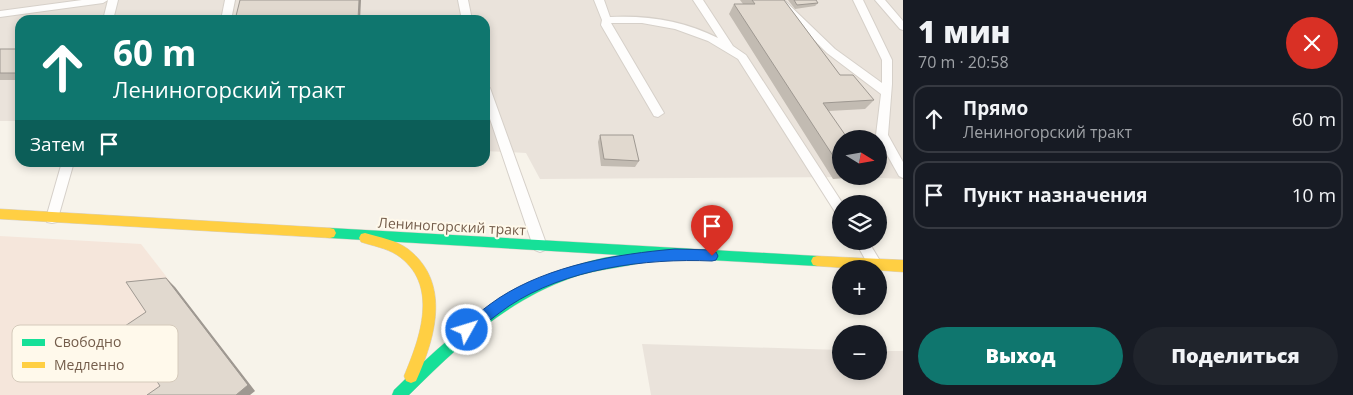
<!DOCTYPE html>
<html lang="ru">
<meta charset="utf-8">
<style>
body{margin:0;font-family:"Open Sans",sans-serif;background:#20242c;color:#f1f3f6;height:100vh;display:flex;flex-direction:column;font-size:19px;white-space:nowrap}
*{box-sizing:border-box;margin:0}
p{font-size:16px;color:#9ea1a6}
.icon{flex:none;width:28px;height:28px;fill:none;stroke:currentColor;stroke-width:2;stroke-linecap:round;stroke-linejoin:round}
.map{position:relative;flex:1;overflow:hidden}
.sheet{display:flex;flex-direction:column;background:#171b24;width:450px}
.sheet>*{flex:none}
.banner{position:absolute;left:15px;top:15px;width:475px;height:152px;border-radius:15px;box-shadow:0 2px 8px #0003;background:#0f766e;color:#fff;overflow:hidden}
.needle{width:32px;rotate:101deg}
.buttons{position:absolute;left:832px;top:130px;display:grid;gap:10px}
.buttons a{display:grid;place-items:center;width:55px;height:55px;border-radius:50%;background:#171b24;box-shadow:0 2px 8px #0003;font-size:25px}
.pin{position:absolute;display:grid;place-items:center;width:42px;height:42px;color:#fff;margin:-51px -21px;border-radius:50% 50% 50% 0;rotate:-45deg;box-shadow:0 0 5px #0007}
.pin .icon{rotate:45deg}
.me{position:absolute;width:55px;margin:-28px;rotate:51deg;stroke-linejoin:round;filter:drop-shadow(0 0 4px #0008)}
.turn{display:flex;align-items:center;gap:18px;height:105px;padding:0 15px;font-size:22px}
.turn .icon{width:65px;height:65px;stroke-width:2.5}
.turn b{display:block;font-size:35px;line-height:42px}
.then{display:flex;align-items:center;height:48px;padding:0 15px;background:#0003;gap:10px;font-size:19px}
.round{display:grid;place-items:center;flex:none;width:52px;height:52px;border-radius:26px;background:#20242c}
.head{display:flex;align-items:center;justify-content:space-between;height:85px;padding:0 15px}
h1{font-size:30px;font-weight:800;line-height:38px}
.action{display:flex;gap:10px;margin-top:auto;padding:10px 15px}
.action a{flex:1;height:58px;border-radius:30px;background:#0f766e;color:#fff;font-size:20px;font-weight:800;line-height:58px;text-align:center}
.action a+a{background:#20242c;color:#f1f3f6}
ul{padding:0;list-style:none}
li{display:flex;align-items:center;gap:15px;height:68px;margin:0 10px 8px;padding:0 5px;border:2px solid #363941;border-radius:15px}
li div{flex:1}
li b{display:block;font-size:19px}
li em{font-style:normal}
main{display:flex;flex:1;min-height:0}
.map>svg:first-child{display:block}
.commercial{fill:#f5e6db}
.industrial{fill:#eae3db}
.lines{fill:none;stroke-linecap:round;stroke-linejoin:round}
.lane-casing{stroke:#d6d0c9;stroke-width:2}
.fast-casing{stroke:#d6cfc6;stroke-width:1}
.slow-casing{stroke:#d6cfc6;stroke-width:1}
.lane{fill:#fefdfc;fill-rule:evenodd}
.fast{fill:#16e098;fill-rule:evenodd}
.slow{fill:#ffcf43;fill-rule:evenodd}
.wall{fill:#c2bbb2}
.shaded-wall{fill:#9e9891}
.building{fill:#e1d9cf;stroke:#9e9891}
.route{fill:#1a73e8;stroke:#114b97}
.labels{text-anchor:middle;dominant-baseline:central;stroke-width:4;stroke-linejoin:round;paint-order:stroke}
.street-label{font-size:14px;fill:#745d4b;stroke:#fff9eb}
.key{fill:#fff9eb;stroke:#d5cabb;stroke-width:1}
.key-label{font-size:14px;fill:#745d4b}
</style>
<main>
<div class="map">
<svg width="903" height="395" viewBox="0 0 903 395">
<rect width="100%" height="100%" fill="#f7f3ea"/>
<!-- commercial -->
<path class="commercial" d="M0 236 141 244 255 391 250 395H0Z"/>
<!-- industrial -->
<path class="industrial" d="M0 0H903V179L859 177 879 176V139H841V176L858 177 540 179 526 153 485 151V20H20V121H0Z
M642 344 841 350V371H879V351H903V395H651Z"/>
<g class="lines">
<defs>
<path id="lane" d="M82 0H108L103 3 0 17V11Z
M108 0H118L113 20H103Z
M225 0H235L231 20H221Z
M458 0H468L472 20H462Z
M594 0H604L610 17C647 15 685 21 718 38L693 0H703L733 46 746 55 843 204H841V216L837 215 738 59 708 41 675 29 642 23H611L664 113 658 117 654 116 601 25 602 20Z
M774 0H784L835 49 882 83V60L853 0H863L892 60V84L888 135 903 162V178L899 176 876 135 881 94 827 53Z
M875 0H885L903 21V30L900 29Z
M485 84 490 88 547 246 545 250 540 252 535 250 533 246 485 104Z
M62 162H74L58 218 57 222 52 223 47 222 46 218Z
M855 241H868L882 264 880 268H870Z"/>
<path id="fast" d="M330 228 817 256 821 257 823 261 821 265 817 266 655 257C652 260 653 260 649 261 623 268 596 269 571 278 506 301 457 347 409 395H392L394 390C462 324 523 270 620 255L330 238 326 237 324 233 326 229Z"/>
<path id="slow" d="M0 209 330 228 334 229 336 233 334 237 330 238 0 219Z
M365 233C379 237 396 240 408 249 452 283 435 339 416 381L411 383 406 381 404 376C420 338 440 284 397 255 386 248 373 246 361 242L359 238 361 234Z
M817 256 903 260V272L817 266 813 265 811 261 813 257Z"/>
</defs>
<!-- lane casing -->
<use href="#lane" class="lane-casing"/>
<!-- fast casing -->
<use href="#fast" class="fast-casing"/>
<!-- slow casing -->
<use href="#slow" class="slow-casing"/>
<!-- lane -->
<use href="#lane" class="lane"/>
<!-- fast -->
<use href="#fast" class="fast"/>
<!-- slow -->
<use href="#slow" class="slow"/>
</g>
<!-- wall -->
<path class="wall" d="M740 0H784L840 75 874 100 865 109 829 111 841 139V176H860L859 177 833 179 729 14 734 4H743Z
M788 0H816L818 3 815 6 795 9Z
M0 49H20V80H0Z
M600 135 639 161 635 167 601 166 598 142Z"/>
<!-- shaded-wall -->
<path class="shaded-wall" d="M359 0H361L360 20H358Z
M166 278 175 287 255 391 250 395H236Z"/>
<!-- building -->
<path class="building" d="M240 0H359L358 20H235Z
M752 0H784L840 75H853L874 100 823 103 848 139H841V168L734 4H755Z
M794 0H816L818 3 797 5Z
M0 49H20V73H0Z
M600 135H633L639 161 604 159Z
M166 278 248 385 236 395H147L160 386 122 328 146 312 126 282Z"/>
<!-- route -->
<path class="route" d="M675 249 712 250 716 252 718 256 716 260 712 261C645 258 565 269 509 306 496 315 484 325 472 334L467 336 463 334 461 330 463 325C475 316 487 306 499 298 550 265 617 254 675 249Z"/>
<g class="labels">
<!-- street labels -->
<g class="street-label">
<text transform="translate(452 226) rotate(3)">Лениногорский тракт</text>
</g>
</g>
<!-- legend -->
<rect x="12" y="325" width="166" height="57" rx="8" class="key"/>
<rect x="22" y="339" width="23" height="7" fill="#16e098"/>
<rect x="22" y="362" width="23" height="6" fill="#ffcf43"/>
<g class="key-label">
<text x="54" y="347">Свободно</text>
<text x="54" y="370">Медленно</text>
</g>
</svg>
<div class="buttons">
<a><svg class="needle" viewBox="-14 -14 28 28"><path d="M0-13l5 13h-10z" fill="#e53935"/><path d="M0 13l5-13h-10z" fill="#9ea1a6"/></svg></a>
<a><svg class="icon" aria-label="layers" viewBox="0 0 24 24"><path d="M12 4l9 5-9 5-9-5zM3 14l9 5 9-5"/></svg></a>
<a>+</a>
<a>−</a>
</div>
<div class="pin" style="left:712px;top:256px;background:#d93025"><svg class="icon" aria-label="arrive" viewBox="0 0 24 24"><path d="M6 21V4h12l-3 4 3 4H6"/></svg></div>
<svg class="me" style="left:467px;top:330px" viewBox="-20 -20 40 40"><circle r="17" fill="#1a73e8" stroke="#fff" stroke-width="3"/><path d="M0-11L8 9 0 5-8 9z" fill="#fff"/></svg>
<div class="banner">
<div class="turn"><svg class="icon" aria-label="ahead" viewBox="0 0 24 24"><path d="M12 20V5M6 11l6-6 6 6"/></svg><div><b>60 m</b>Лениногорский тракт</div></div>
<div class="then">Затем<svg class="icon" aria-label="arrive" viewBox="0 0 24 24"><path d="M6 21V4h12l-3 4 3 4H6"/></svg></div>
</div>
</div>
<section class="sheet">
<div class="head"><div><h1>1 мин</h1><p>70 m · 20:58</p></div><a class="round" style="background:#d93025;color:#fff"><svg class="icon" aria-label="close" viewBox="0 0 24 24"><path d="M6 6l12 12M18 6L6 18"/></svg></a></div>
<ul>
<li><svg class="icon" aria-label="ahead" viewBox="0 0 24 24"><path d="M12 20V5M6 11l6-6 6 6"/></svg><div><b>Прямо</b><p>Лениногорский тракт</p></div><em>60 m</em></li>
<li><svg class="icon" aria-label="arrive" viewBox="0 0 24 24"><path d="M6 21V4h12l-3 4 3 4H6"/></svg><div><b>Пункт назначения</b></div><em>10 m</em></li>
</ul>
<div class="action"><a>Выход</a><a>Поделиться</a></div>
</section>
</main>
